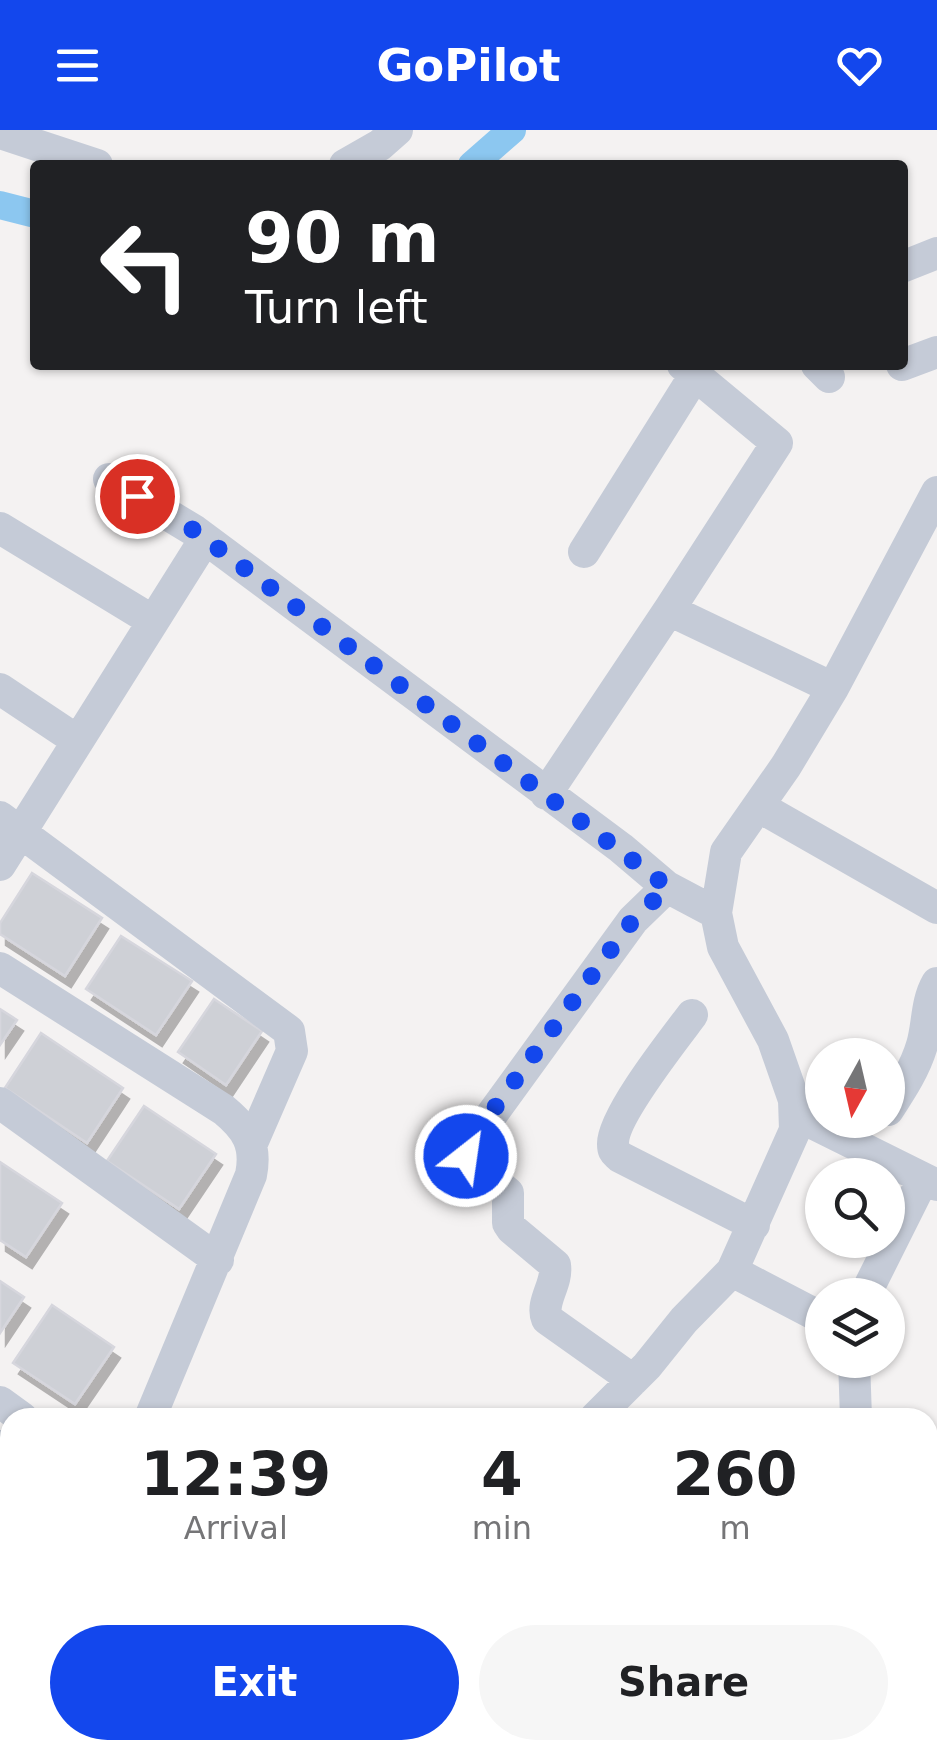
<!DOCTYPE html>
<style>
body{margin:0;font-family:"DejaVu Sans",sans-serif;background:#f6f6f6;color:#202124;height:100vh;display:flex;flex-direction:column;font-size:38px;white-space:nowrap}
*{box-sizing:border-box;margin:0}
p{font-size:32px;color:#757577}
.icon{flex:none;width:55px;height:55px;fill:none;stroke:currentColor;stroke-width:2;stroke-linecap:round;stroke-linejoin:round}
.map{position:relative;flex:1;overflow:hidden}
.details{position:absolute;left:0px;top:1278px;width:938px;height:352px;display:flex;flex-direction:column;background:#fff;border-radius:30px 30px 0 0;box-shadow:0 2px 8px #0004}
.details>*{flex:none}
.hud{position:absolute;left:30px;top:30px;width:878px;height:210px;border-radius:10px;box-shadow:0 2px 8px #0004;background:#202124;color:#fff;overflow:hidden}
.needle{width:65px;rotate:188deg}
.buttons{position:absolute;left:805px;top:908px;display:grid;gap:20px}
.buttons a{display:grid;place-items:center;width:100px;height:100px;border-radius:50%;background:#fff;box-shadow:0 2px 8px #0004;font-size:50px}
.pin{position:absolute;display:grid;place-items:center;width:85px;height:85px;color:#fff;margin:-42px;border:5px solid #fff;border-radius:50%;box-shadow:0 2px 10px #0007}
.me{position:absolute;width:110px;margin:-55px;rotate:30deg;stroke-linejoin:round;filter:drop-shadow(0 0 8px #0008)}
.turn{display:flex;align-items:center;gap:35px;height:210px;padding:0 50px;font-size:45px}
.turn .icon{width:130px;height:130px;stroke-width:2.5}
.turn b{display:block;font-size:70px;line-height:85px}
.eta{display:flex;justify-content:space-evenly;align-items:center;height:170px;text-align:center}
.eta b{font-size:60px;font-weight:800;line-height:70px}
.action{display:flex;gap:20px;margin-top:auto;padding:20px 50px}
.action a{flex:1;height:115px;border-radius:60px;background:#1347ed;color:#fff;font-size:40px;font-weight:800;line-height:115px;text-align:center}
.action a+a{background:#f6f6f6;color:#202124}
header{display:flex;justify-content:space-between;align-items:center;height:130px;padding:0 50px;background:#1347ed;color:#fff;font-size:45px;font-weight:800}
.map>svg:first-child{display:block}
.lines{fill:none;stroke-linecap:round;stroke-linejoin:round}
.canal{stroke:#8cc7f0;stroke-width:28}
.building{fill:#ced0d6;stroke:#d6d6dd;stroke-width:2.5;filter:url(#shadow)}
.minor{stroke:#c5cbd7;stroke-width:32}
.route{stroke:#1347ed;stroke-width:18;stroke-dasharray:0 32.4}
</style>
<header><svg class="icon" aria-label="menu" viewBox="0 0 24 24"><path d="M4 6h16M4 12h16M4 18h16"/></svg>GoPilot<svg class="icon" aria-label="heart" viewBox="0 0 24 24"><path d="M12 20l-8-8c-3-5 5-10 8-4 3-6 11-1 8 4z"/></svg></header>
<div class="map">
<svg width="937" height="1628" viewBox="0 0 937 1628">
<defs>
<filter id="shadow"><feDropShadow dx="6" dy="11" stdDeviation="0" flood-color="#0004"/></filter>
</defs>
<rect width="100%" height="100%" fill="#f4f2f2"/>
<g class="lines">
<!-- canal -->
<path class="canal" d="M472 35 512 0
M0 75 35 84"/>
</g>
<!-- building -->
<path class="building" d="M32 743 102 788 65 846 0 804V793Z
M121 806 192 851 156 905 86 859Z
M214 869 262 901 226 955 178 922Z
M0 879 17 890 0 915Z
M41 903 123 958 87 1013 5 958Z
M144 976 216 1024 179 1079 107 1031Z
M0 1032 62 1073 26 1127 0 1110Z
M0 1151 24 1167 0 1203Z
M52 1175 114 1217 75 1274 13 1233Z"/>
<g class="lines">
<!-- minor -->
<path class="minor" d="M0 3 97 35
M345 35 380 15 397 0
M902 137 937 123
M683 235 777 313 669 480 833 558
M817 235 829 247
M902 235 937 222
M109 349 195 401 621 718 667 757 716 783
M0 398 153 491
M584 422 695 245
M0 559 78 611
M546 664 669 480
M758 676 937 778
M0 687 289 901 292 921 252 1013
M0 735 205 409
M0 838 224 980C247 999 257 1015 251 1045L150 1288
M692 885C674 909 612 987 613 1014 613 1022 615 1022 620 1027L754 1095
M0 973 218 1130
M888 980C901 960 915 939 922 915 928 895 926 872 937 853
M796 985 937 1055
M732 1141 822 1188
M865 1165 923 1049
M854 1230 856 1288
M633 1250 547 1189C540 1172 558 1154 555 1135L512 1099 508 1093V1063L471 1032 466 1027V1020L633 790 667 757
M0 1272 22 1288
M595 1288 647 1236 684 1190 732 1141 795 1000 794 970 773 910 723 817 716 783 726 722 786 636 833 558 937 362
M0 1316 10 1324
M0 1500 10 1471
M928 1549 937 1556
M284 1620 293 1628
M465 1620 474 1628
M650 1620 659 1628
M823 1620 832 1628
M21 1628 24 1620
M242 1628 250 1620
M553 1628 562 1620"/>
</g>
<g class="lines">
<!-- route -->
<path class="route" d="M137 366 195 401 668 757 633 790 618 810 469 1013 466 1026"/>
</g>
</svg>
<div class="buttons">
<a><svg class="needle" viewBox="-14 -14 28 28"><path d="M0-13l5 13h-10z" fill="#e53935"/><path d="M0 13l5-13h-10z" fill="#757577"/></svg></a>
<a><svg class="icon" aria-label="search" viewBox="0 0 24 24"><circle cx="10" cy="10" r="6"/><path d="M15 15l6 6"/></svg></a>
<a><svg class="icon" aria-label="layers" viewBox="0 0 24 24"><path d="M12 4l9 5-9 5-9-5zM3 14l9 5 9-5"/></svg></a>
</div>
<div class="pin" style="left:137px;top:366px;background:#d93025"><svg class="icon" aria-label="arrive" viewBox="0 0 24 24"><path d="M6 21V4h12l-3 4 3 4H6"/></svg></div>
<svg class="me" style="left:466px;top:1026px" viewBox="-20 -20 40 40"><circle r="17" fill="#1347ed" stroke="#fff" stroke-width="3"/><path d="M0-11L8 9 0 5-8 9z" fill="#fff"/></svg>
<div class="hud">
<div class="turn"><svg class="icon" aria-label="left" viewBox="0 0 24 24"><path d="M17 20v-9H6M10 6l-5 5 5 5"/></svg><div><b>90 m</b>Turn left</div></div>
</div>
<section class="details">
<div class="eta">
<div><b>12:39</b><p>Arrival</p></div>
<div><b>4</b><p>min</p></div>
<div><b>260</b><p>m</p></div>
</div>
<div class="action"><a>Exit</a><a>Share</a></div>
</section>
</div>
